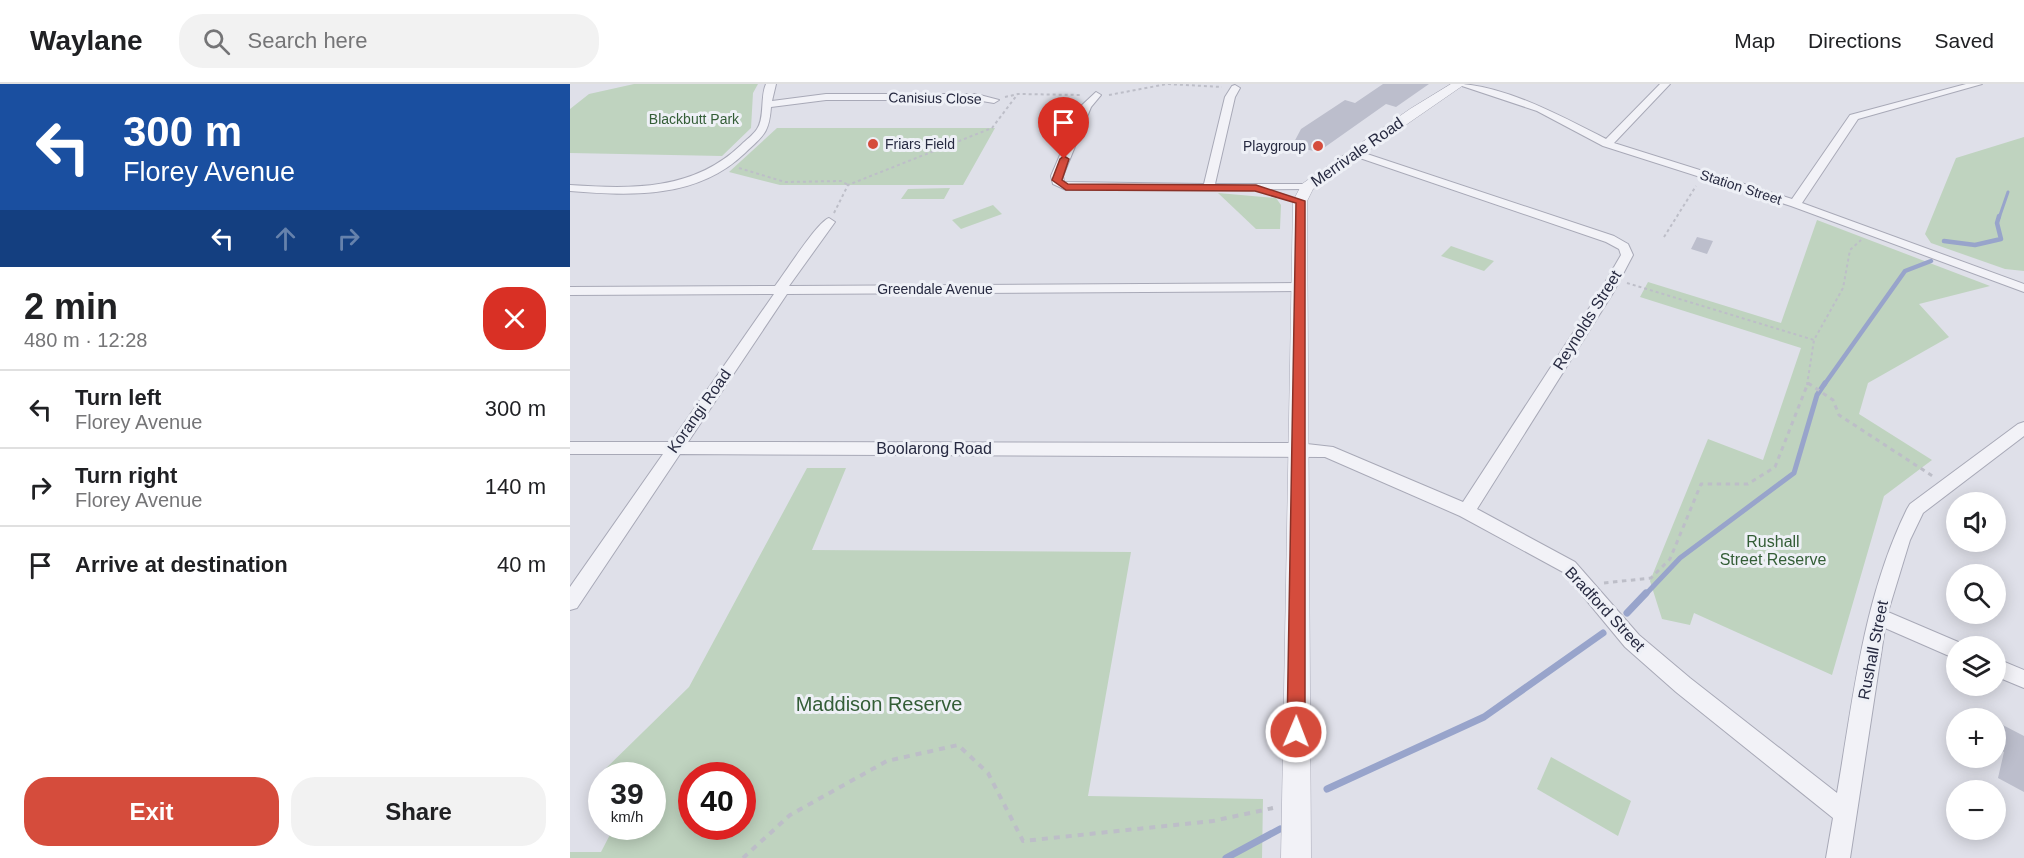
<!DOCTYPE html>
<meta charset="utf-8">
<style>
body{margin:0;font-family:Helvetica,sans-serif;background:#f2f2f2;color:#202124;height:100vh;display:flex;flex-direction:column;font-size:22px;white-space:nowrap}
*{box-sizing:border-box;margin:0}
p{font-size:20px;color:#757577}
.icon{flex:none;width:33px;height:33px;fill:none;stroke:currentColor;stroke-width:2;stroke-linecap:round;stroke-linejoin:round}
.map{position:relative;flex:1;overflow:hidden}
.sheet{display:flex;flex-direction:column;background:#fff;width:570px}
.sheet>*{flex:none}
.guide{background:#1a4fa0;color:#fff;overflow:hidden}
.buttons{position:absolute;left:1376px;top:408px;display:grid;gap:12px}
.buttons a{display:grid;place-items:center;width:60px;height:60px;border-radius:50%;background:#fff;box-shadow:0 3px 15px #0003;font-size:30px}
.speed{position:absolute;left:18px;top:678px;display:flex;gap:12px;font-size:30px;font-weight:700;text-align:center}
.speed>*{display:grid;place-content:center;width:78px;height:78px;border-radius:50%;background:#fff;box-shadow:0 3px 15px #0003;line-height:1}
.speed small{font-size:15px;font-weight:400}
.speed .limit{border:9px solid #d22;background:#fff;color:#111}
.pin{position:absolute;display:grid;place-items:center;width:51px;height:51px;color:#fff;margin:-62px -26px;border-radius:50% 50% 50% 0;rotate:-45deg;box-shadow:0 0 6px #0007}
.pin .icon{rotate:45deg}
.me{position:absolute;width:66px;margin:-33px;rotate:1deg;stroke-linejoin:round;filter:drop-shadow(0 0 4px #0008)}
.turn{display:flex;align-items:center;gap:21px;height:126px;padding:0 24px;font-size:27px}
.turn .icon{width:78px;height:78px;stroke-width:2.5}
.turn b{display:block;font-size:42px;line-height:51px}
.lanes{display:flex;align-items:center;height:57px;padding:0 24px;background:#0003;justify-content:center;gap:30px;direction:ltr}
.lanes .off{opacity:.35}
.round{display:grid;place-items:center;flex:none;width:63px;height:63px;border-radius:24px;background:#f2f2f2}
.summary{display:flex;align-items:center;justify-content:space-between;height:102px;padding:0 24px}
h1{font-size:36px;font-weight:700;line-height:45px}
.cta{display:flex;gap:12px;margin-top:auto;padding:12px 24px}
.cta a{flex:1;height:69px;border-radius:24px;background:#d54c3c;color:#fff;font-size:24px;font-weight:700;line-height:69px;text-align:center}
.cta a+a{background:#f2f2f2;color:#202124}
ul{padding:0;list-style:none}
li{display:flex;align-items:center;gap:18px;height:78px;padding:0 24px;border-top:2px solid #e0e0e0}
li div{flex:1}
li b{display:block;font-size:22px}
li em{font-style:normal}
header{display:flex;align-items:center;gap:36px;box-sizing:border-box;height:84px;padding:0 30px;background:#fff;border-bottom:2px solid #e0e0e0}
header strong{font-size:28px}
nav{display:flex;gap:33px;margin-inline-start:auto;font-size:21px}
.search{width:420px;height:54px;background:#f2f2f2;display:flex;align-items:center;gap:15px;box-sizing:border-box;padding:0 21px;border-radius:24px;color:#757577;font-size:22px}
main{display:flex;flex:1;min-height:0}
.map>svg:first-child{display:block}
.green{fill:#bfd3bf;fill-rule:evenodd}
.lines{fill:none;stroke-linecap:round;stroke-linejoin:round}
.stream-far3{stroke:#98a4cb;stroke-width:3}
.stream-far2{stroke:#98a4cb;stroke-width:4.5}
.stream-far1{stroke:#98a4cb;stroke-width:5}
.stream{stroke:#98a4cb;stroke-width:7}
.building{fill:#bcbecc}
.minor-casing{stroke:#a8a9b7;stroke-width:2}
.tertiary-casing{stroke:#a8a9b7;stroke-width:1}
.path-far2{stroke:#bdbec8;stroke-width:2;stroke-dasharray:3 3;stroke-linecap:butt}
.path-far1{stroke:#bdbec8;stroke-width:3;stroke-dasharray:4.5 4.5;stroke-linecap:butt}
.path{stroke:#bdbec8;stroke-width:4;stroke-dasharray:6 6;stroke-linecap:butt}
.minor{fill:#f2f2f7;fill-rule:evenodd}
.tertiary{fill:#f2f2f7;fill-rule:evenodd}
.route{fill:#d54c3c;stroke:#8a3127;stroke-width:1.5}
.poi-dot{fill:#d54c3c;stroke:#eef0f6;stroke-width:2}
.labels{text-anchor:middle;dominant-baseline:central;stroke-width:6;stroke-linejoin:round;paint-order:stroke}
.far-street-label{font-size:14px;fill:#272a41;stroke:#eef0f6}
.far-park-label{font-size:14px;fill:#335d36;stroke:#eef0f6}
.far-poi-label{font-size:14px;fill:#272a41;stroke:#eef0f6;text-anchor:start}
.street-label{font-size:16px;fill:#272a41;stroke:#eef0f6}
.park-label{font-size:16px;fill:#335d36;stroke:#eef0f6}
.near-park-label{font-size:20px;fill:#335d36;stroke:#eef0f6}
</style>
<header>
<strong>Waylane</strong>
<div class="search"><svg class="icon" aria-label="search" viewBox="0 0 24 24"><circle cx="10" cy="10" r="6"/><path d="M15 15l6 6"/></svg>Search here</div>
<nav><a>Map</a><a>Directions</a><a>Saved</a></nav>
</header>
<main>
<section class="sheet">
<div class="guide">
<div class="turn"><svg class="icon" aria-label="left" viewBox="0 0 24 24"><path d="M17 20v-9H6M10 6l-5 5 5 5"/></svg><div><b>300 m</b>Florey Avenue</div></div>
<div class="lanes"><svg class="icon" aria-label="left" viewBox="0 0 24 24"><path d="M17 20v-9H6M10 6l-5 5 5 5"/></svg><svg class="icon off" aria-label="ahead" viewBox="0 0 24 24"><path d="M12 20V5M6 11l6-6 6 6"/></svg><svg class="icon off" aria-label="right" viewBox="0 0 24 24"><path d="M7 20v-9h11M14 6l5 5-5 5"/></svg></div>
</div>
<div class="summary"><div><h1>2 min</h1><p>480 m · 12:28</p></div><a class="round" style="background:#d93025;color:#fff"><svg class="icon" aria-label="close" viewBox="0 0 24 24"><path d="M6 6l12 12M18 6L6 18"/></svg></a></div>
<ul>
<li><svg class="icon" aria-label="left" viewBox="0 0 24 24"><path d="M17 20v-9H6M10 6l-5 5 5 5"/></svg><div><b>Turn left</b><p>Florey Avenue</p></div><em>300 m</em></li>
<li><svg class="icon" aria-label="right" viewBox="0 0 24 24"><path d="M7 20v-9h11M14 6l5 5-5 5"/></svg><div><b>Turn right</b><p>Florey Avenue</p></div><em>140 m</em></li>
<li><svg class="icon" aria-label="arrive" viewBox="0 0 24 24"><path d="M6 21V4h12l-3 4 3 4H6"/></svg><div><b>Arrive at destination</b></div><em>40 m</em></li>
</ul>
<div class="cta"><a>Exit</a><a>Share</a></div>
</section>
<div class="map">
<svg width="1454" height="774" viewBox="0 0 1454 774">
<rect width="100%" height="100%" fill="#dfe0e9"/>
<!-- green -->
<path class="green" d="M64 0H188L183 9 181 44 152 72 0 69V25L19 10Z
M207 44H425L393 101H210L159 88Z
M1454 53V187L1435 185 1361 159 1355 150 1386 74Z
M380 104 374 115H331L338 105Z
M648 109 706 114 711 121 710 145H686Z
M423 121 432 130 391 145 382 136Z
M1247 136 1420 202 1349 220 1379 253 1298 299 1289 330 1362 376 1314 412 1262 591 1124 529 1120 541 1092 535 1080 497 1138 355 1193 376 1231 264 1070 213 1078 198 1211 239Z
M881 162 924 177 914 187 871 172Z
M237 384H276L242 466 561 468 518 712 693 715 692 774H0V768H31L44 743 82 742V692H32L31 695 27 693 119 603ZM122 692H172V742H122Z
M981 673 1061 717 1048 752 967 705Z"/>
<g class="lines">
<!-- stream-far3 -->
<path class="stream-far3" d="M1429 134 1438 108"/>
<!-- stream-far2 -->
<path class="stream-far2" d="M1374 157 1405 161 1431 155 1427 139 1429 132
M1254 301 1335 187 1361 177"/>
<!-- stream-far1 -->
<path class="stream-far1" d="M1075 511 1110 474 1224 389 1247 311 1255 299"/>
<!-- stream -->
<path class="stream" d="M1057 529 1076 509
M757 705 914 633 1033 549
M656 774 710 745"/>
</g>
<!-- building -->
<path class="building" d="M813 0H859L826 23 816 20 748 68 722 62 731 45 775 16 785 19Z
M1127 153 1143 157 1137 170 1121 165Z
M1425 637 1454 652V708L1428 694 1434 668 1425 663Z"/>
<g class="lines">
<defs>
<path id="minor" d="M196 0H206L202 17 256 10H406L429 16 424 19 406 16H256L201 23C199 49 194 51 175 69 127 115 62 112 0 107V101C62 105 123 107 171 61 176 56 183 51 187 45 195 34 190 13 196 0Z
M886 0C933 0 995 34 1036 55L1090 0H1100L1044 59 1222 115 1280 31 1396 0H1412L1288 35 1232 119 1454 200V208L1221 122 1033 62 967 27Z
M665 1 670 4 665 13 645 100H737L741 101V105L496 106 483 100 481 92 511 22 526 8 531 11 521 23 493 92 494 98 634 100 655 13 662 2Z
M785 66 1044 152 1058 160 1063 171 1043 209 907 425 1005 478 1069 551 1120 594 1267 709C1284 611 1293 515 1337 425L1340 420 1448 340 1454 338V352L1353 429 1340 456 1318 528 1393 560 1394 562H1386V575L1315 544 1280 774H1256L1263 734 1106 608 1055 563 993 488 890 432 755 373 110 370 7 524 0 526V503L93 370H0V358H101L204 210 0 211V203L205 202C215 189 247 138 259 134L265 138 219 202 729 199 736 203 729 207 217 210 118 358 728 359 763 363 893 418 1029 209 1051 171 1049 165 1036 158 781 71 780 69Z
M1425 574 1454 586V604L1425 592Z"/>
<path id="tertiary" d="M881 0H895L743 105 737 117 741 774H711L723 117 732 100 840 25Z"/>
</defs>
<!-- minor casing -->
<use href="#minor" class="minor-casing"/>
<!-- tertiary casing -->
<use href="#tertiary" class="tertiary-casing"/>
<!-- path-far2 -->
<path class="path-far2" d="M539 11 597 0 652 3
M435 13 448 10 512 11
M169 84 215 98 271 97 278 101
M264 129 278 101 422 44 447 11
M1094 153 1126 102
M1057 199 1244 256
M1238 299 1240 301
M1237 301 1244 256 1273 204 1280 166 1291 156"/>
<!-- path-far1 -->
<path class="path-far1" d="M1238 299 1263 316 1269 331 1364 393
M1034 499 1081 494 1100 475 1131 400H1178L1205 383 1238 299"/>
<!-- path -->
<path class="path" d="M173 774 220 731 317 677 388 661 418 689 453 757 643 737 703 724"/>
<!-- minor -->
<use href="#minor" class="minor"/>
<!-- tertiary -->
<use href="#tertiary" class="tertiary"/>
</g>
<!-- route -->
<path class="route" d="M494 72 499 75 492 96 498 100 686 101 735 117V648L732 654 726 657 719 654 717 648 726 119 685 107 496 106 482 96 490 75Z"/>
<!-- markers -->
<g class="poi-dot">
<circle cx="303" cy="60" r="6"/>
<circle cx="748" cy="62" r="6"/>
</g>
<g class="labels">
<!-- far-street labels -->
<g class="far-street-label">
<text transform="translate(365 14) rotate(1)">Canisius Close</text>
<text transform="translate(1171 103) rotate(18)">Station Street</text>
<text x="365" y="205">Greendale Avenue</text>
</g>
<!-- far-park labels -->
<g class="far-park-label">
<text x="124" y="35">Blackbutt Park</text>
</g>
<!-- far-poi labels -->
<g class="far-poi-label">
<text x="315" y="60">Friars Field</text>
<text x="736" y="62" text-anchor="end">Playgroup</text>
</g>
<!-- street labels -->
<g class="street-label">
<text transform="translate(787 68) rotate(-35)">Merrivale Road</text>
<text transform="translate(1017 236) rotate(-58)">Reynolds Street</text>
<text transform="translate(129 327) rotate(-55)">Korangi Road</text>
<text x="364" y="364">Boolarong Road</text>
<text transform="translate(1035 525) rotate(47)">Bradford Street</text>
<text transform="translate(1303 566) rotate(-79)">Rushall Street</text>
</g>
<!-- park labels -->
<g class="park-label">
<text x="1203" y="457">Rushall<tspan x="1203" dy="18">Street Reserve</tspan></text>
</g>
<!-- near-park labels -->
<g class="near-park-label">
<text x="309" y="620">Maddison Reserve</text>
</g>
</g>
</svg>
<div class="buttons">
<a><svg class="icon" aria-label="sound" viewBox="0 0 24 24"><path d="M4 9h4l5-4v14l-5-4H4zM17 9q2 3 0 6"/></svg></a>
<a><svg class="icon" aria-label="search" viewBox="0 0 24 24"><circle cx="10" cy="10" r="6"/><path d="M15 15l6 6"/></svg></a>
<a><svg class="icon" aria-label="layers" viewBox="0 0 24 24"><path d="M12 4l9 5-9 5-9-5zM3 14l9 5 9-5"/></svg></a>
<a>+</a>
<a>−</a>
</div>
<div class="speed"><div>39<small>km/h</small></div><div class="limit">40</div></div>
<div class="pin" style="left:494px;top:75px;background:#d93025"><svg class="icon" aria-label="arrive" viewBox="0 0 24 24"><path d="M6 21V4h12l-3 4 3 4H6"/></svg></div>
<svg class="me" style="left:726px;top:648px" viewBox="-20 -20 40 40"><circle r="17" fill="#d54c3c" stroke="#fff" stroke-width="3"/><path d="M0-11L8 9 0 5-8 9z" fill="#fff"/></svg>
</div>
</main>
